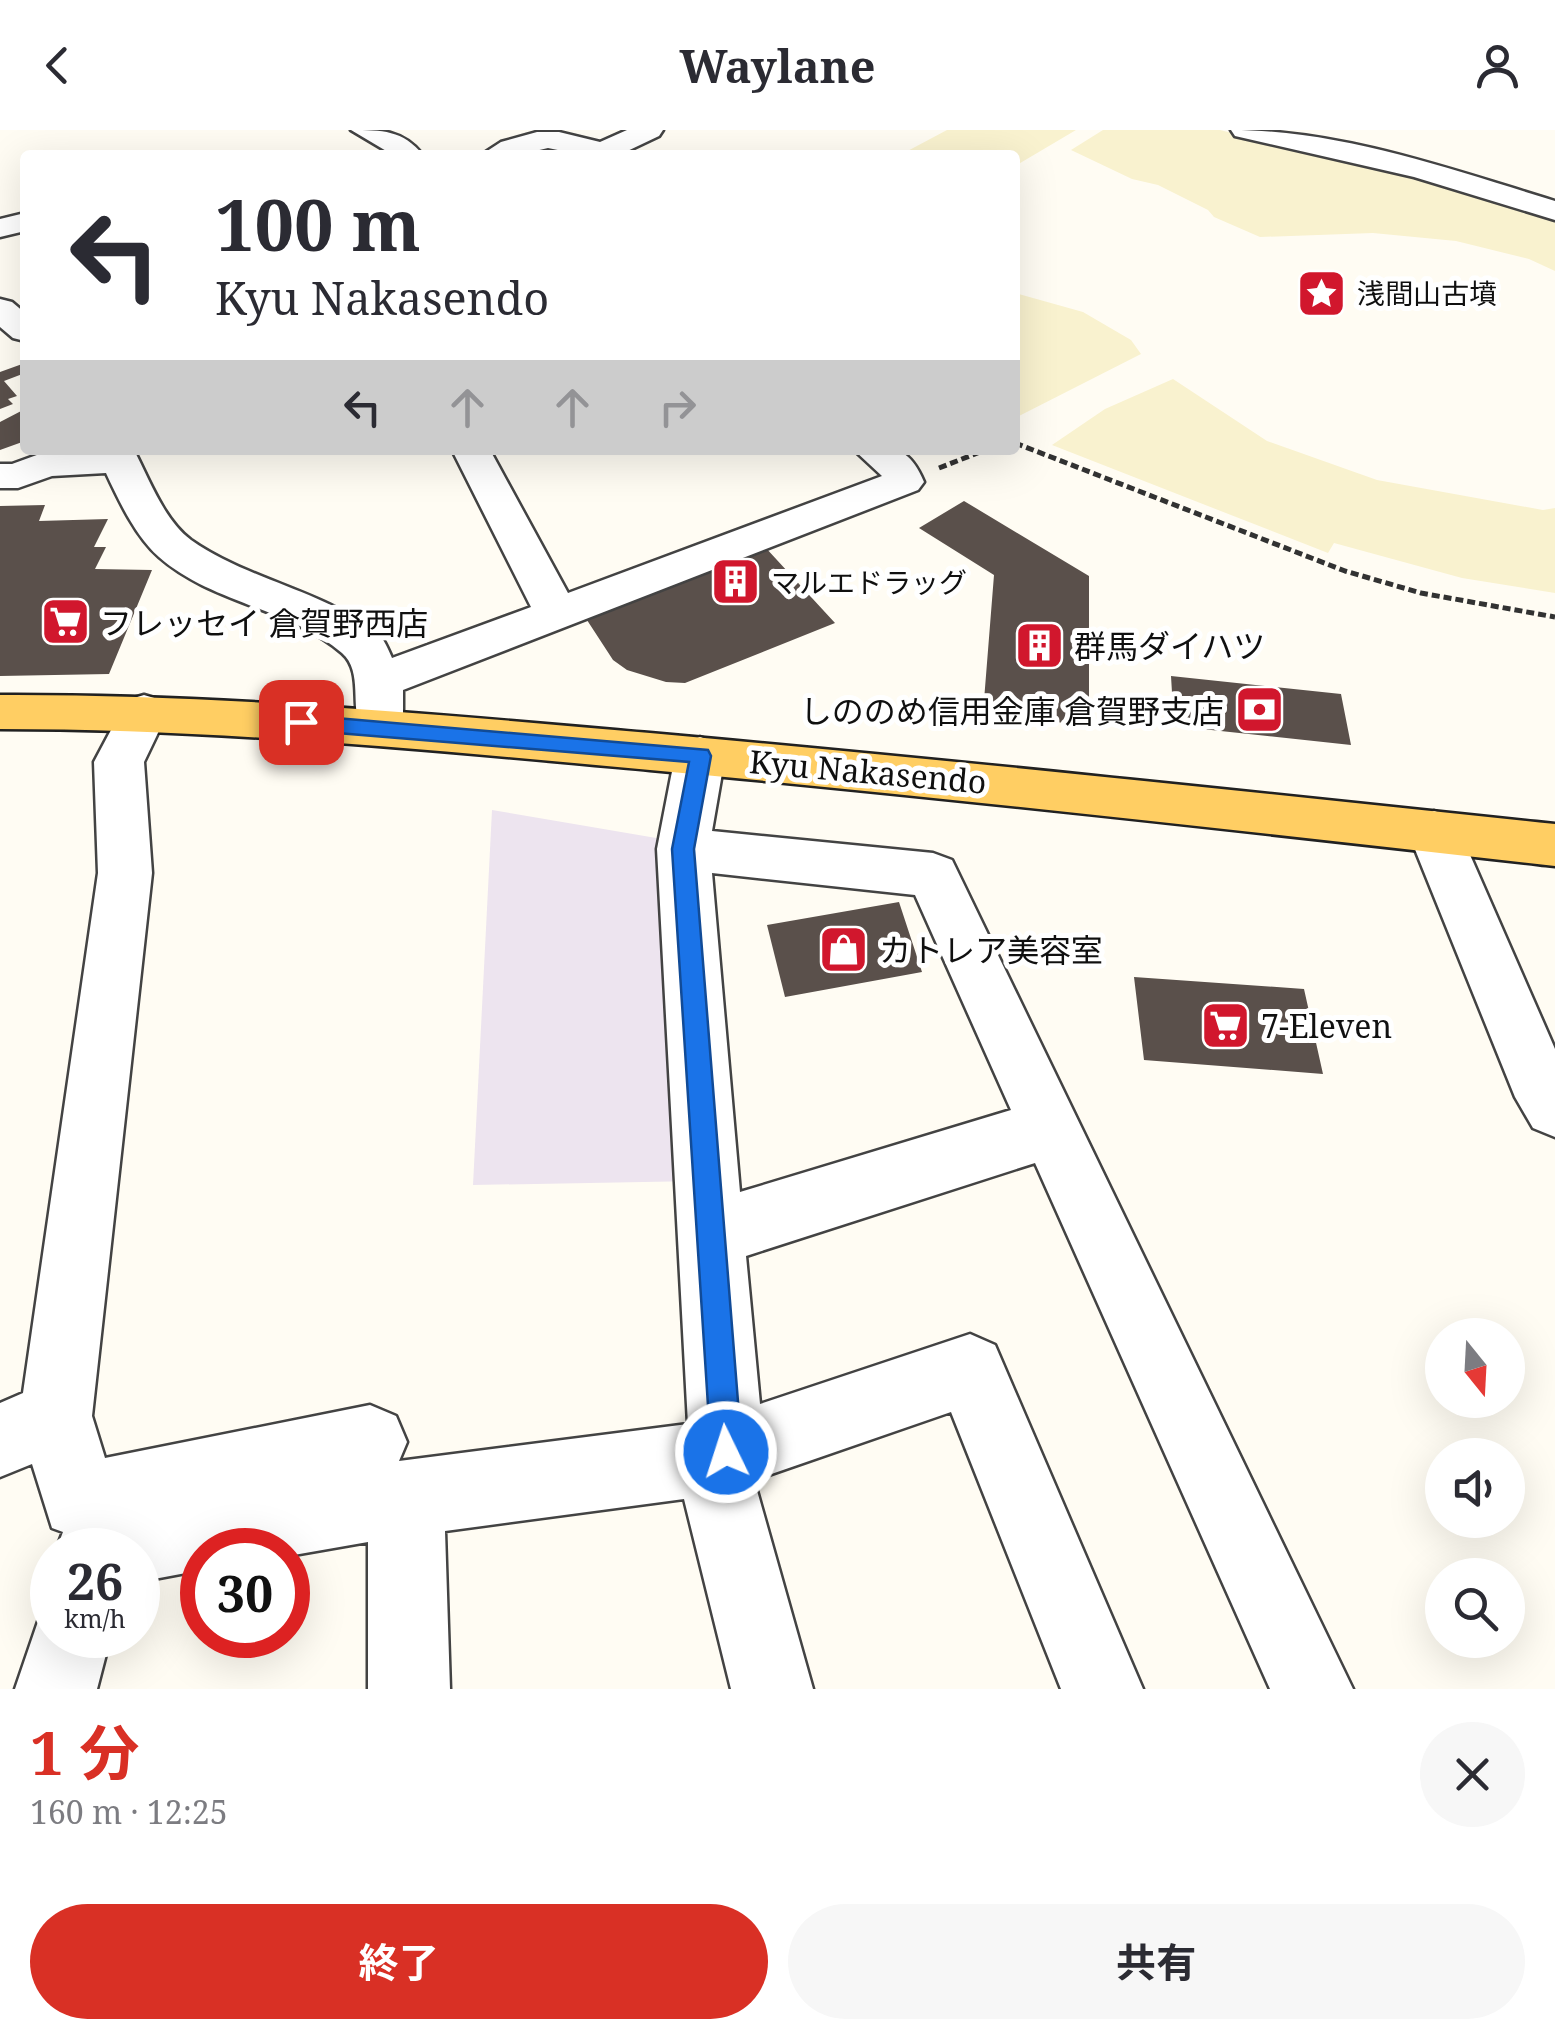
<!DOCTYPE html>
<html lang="ja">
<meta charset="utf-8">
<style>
body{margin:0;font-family:"Noto Serif","Noto Sans JP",serif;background:#f7f7f7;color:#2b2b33;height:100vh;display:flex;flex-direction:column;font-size:38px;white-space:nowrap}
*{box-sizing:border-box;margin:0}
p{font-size:32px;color:#7c7c81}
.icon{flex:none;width:55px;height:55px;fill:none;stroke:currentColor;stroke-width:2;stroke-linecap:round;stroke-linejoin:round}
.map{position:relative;height:1559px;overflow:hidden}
.details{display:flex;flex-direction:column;background:#fff;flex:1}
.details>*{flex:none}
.banner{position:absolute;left:20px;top:20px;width:1000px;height:305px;border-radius:10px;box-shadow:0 10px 40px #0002;background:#fff;color:#2b2b33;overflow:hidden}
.needle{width:65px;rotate:162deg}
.buttons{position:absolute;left:1425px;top:1188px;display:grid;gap:20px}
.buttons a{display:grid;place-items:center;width:100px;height:100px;border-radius:50%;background:#fff;box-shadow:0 10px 40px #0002;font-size:50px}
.speed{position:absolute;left:30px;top:1398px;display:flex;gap:20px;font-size:50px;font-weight:700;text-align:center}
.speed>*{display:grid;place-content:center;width:130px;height:130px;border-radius:50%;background:#fff;box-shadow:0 10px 40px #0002;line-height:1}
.speed small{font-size:25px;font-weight:400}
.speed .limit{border:15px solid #d22;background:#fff;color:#111}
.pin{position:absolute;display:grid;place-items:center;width:85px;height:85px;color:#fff;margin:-42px;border-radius:20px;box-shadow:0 5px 15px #0006}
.me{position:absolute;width:110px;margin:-55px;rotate:356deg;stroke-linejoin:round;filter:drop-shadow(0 0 8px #0008)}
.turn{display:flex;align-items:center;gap:35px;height:210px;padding:0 30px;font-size:45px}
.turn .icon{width:130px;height:130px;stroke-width:2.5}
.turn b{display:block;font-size:70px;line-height:85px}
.lanes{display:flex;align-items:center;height:95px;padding:0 30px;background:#0003;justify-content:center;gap:50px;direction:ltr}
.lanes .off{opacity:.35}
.round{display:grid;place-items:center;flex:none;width:105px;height:105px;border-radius:52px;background:#f7f7f7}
.overview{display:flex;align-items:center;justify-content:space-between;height:170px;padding:0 30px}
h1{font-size:60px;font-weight:700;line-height:75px;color:#d93025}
.button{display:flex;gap:20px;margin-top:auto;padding:20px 30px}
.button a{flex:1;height:115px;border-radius:60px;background:#d93025;color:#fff;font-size:40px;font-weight:700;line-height:115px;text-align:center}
.button a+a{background:#f7f7f7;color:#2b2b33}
header{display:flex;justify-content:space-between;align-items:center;height:130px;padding:0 30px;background:#fff;font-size:45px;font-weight:700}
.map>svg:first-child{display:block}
.industrial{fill:#ede4ef}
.farmland{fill:#f9f2cf}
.building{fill:#5a504b}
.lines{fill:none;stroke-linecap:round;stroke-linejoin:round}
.minor-casing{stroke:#434343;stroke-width:5}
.major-casing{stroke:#212121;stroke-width:5}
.path{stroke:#323232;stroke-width:5;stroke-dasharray:8 4;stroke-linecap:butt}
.minor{fill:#fff;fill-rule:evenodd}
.major{fill:#ffce63;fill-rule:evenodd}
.route{fill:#1a73e8;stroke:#114b97;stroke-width:2.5}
.labels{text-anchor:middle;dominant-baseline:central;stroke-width:10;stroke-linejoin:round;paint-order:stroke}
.far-poi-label{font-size:28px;fill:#101010;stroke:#fff;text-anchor:start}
.poi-label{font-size:32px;fill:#101010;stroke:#fff;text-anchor:start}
.street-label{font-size:32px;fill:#101010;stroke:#fff}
</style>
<header><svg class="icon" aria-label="back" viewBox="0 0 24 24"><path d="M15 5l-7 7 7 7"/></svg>Waylane<svg class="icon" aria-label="person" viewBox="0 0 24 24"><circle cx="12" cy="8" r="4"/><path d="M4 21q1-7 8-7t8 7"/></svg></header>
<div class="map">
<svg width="1555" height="1559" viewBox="0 0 1555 1559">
<rect width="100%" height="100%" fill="#fffcf3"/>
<!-- industrial -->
<path class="industrial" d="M492 680 668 710 698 1051 473 1055Z"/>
<!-- farmland -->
<path class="farmland" d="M947 0H1076L1015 36V25H900Z
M1103 0H1220L1432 53 1555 90V141L1529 129 1456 111 1373 103 1260 107 1214 87 1208 80 1158 55 1132 49 1071 20Z
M1015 163 1083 182 1131 210 1141 224 1019 286 1015 284Z
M1173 249 1267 311 1377 350 1543 380 1555 378V463L1462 448 1334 413 1328 423 1052 315 1105 279Z"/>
<!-- building -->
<path class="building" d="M25 233V243L4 251 17 266 8 269 13 274 0 279V242Z
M25 279V311L0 320V292Z
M964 371 1089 446V596L983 583 994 445 919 398Z
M45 375 39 391 108 389 94 417H106L95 439 152 440 109 544 0 546V376Z
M765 417 835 493 685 553 666 552 627 540 613 530 585 487Z
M1171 546 1341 564 1351 615 1174 596Z
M899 772 922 842 785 867 767 795Z
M1134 847 1304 859 1323 944 1144 930Z"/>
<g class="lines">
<defs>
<path id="minor" d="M351 0C382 0 403 0 423 25H393Z
M627 0H663L659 6 619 25H582L548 18 518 25H481L501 12 537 2H559L600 12Z
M1231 0C1341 0 1450 39 1555 71V90L1414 47 1235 6Z
M25 83V101L0 107V89Z
M0 169 12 172 25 183V211L13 208 0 197Z
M134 320C149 349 164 390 191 410 248 450 321 460 376 502 384 508 388 519 392 528L531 477 452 320H490L568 463 882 346 854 320C892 320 907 312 924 352L918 360 403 560V589L396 601 379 607 362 601C349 578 364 542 342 523 289 478 211 473 159 427 136 407 119 371 106 343L52 346 18 358H0V334H12L45 322Z
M144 565 161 570 168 582 144 632 152 743 92 1286 105 1328 370 1275 396 1286 407 1312 399 1331 688 1294 657 719 675 626 682 613 700 607 718 613 725 626 712 701 933 723 952 730 1353 1559H1270L1035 1033 746 1126 760 1274 970 1204 995 1215 1143 1559H1061L951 1282 754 1350 813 1559H731L684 1369 445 1401 450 1559H368V1412L288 1426V1420H202V1440L138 1452V1420H56L63 1402 52 1398 32 1334 0 1347V1273L23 1263 98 743 94 632 127 570ZM712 743 915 765 1011 980 740 1062Z
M1434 681 1452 687 1460 702 1555 919V1007L1533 998 1515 967 1408 702 1416 687Z
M52 1472V1505H111L97 1559H15L43 1477Z"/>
<path id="major" d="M0 565C217 564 433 584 650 603 952 630 1253 662 1555 694V736C1253 702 952 668 650 640 433 620 218 599 0 599Z"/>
</defs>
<!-- minor casing -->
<use href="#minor" class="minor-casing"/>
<!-- major casing -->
<use href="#major" class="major-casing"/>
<!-- path -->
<path class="path" d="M1015 313 1345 441 1421 463 1555 487
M939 338 985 320"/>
<!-- minor -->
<use href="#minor" class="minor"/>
<!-- major -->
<use href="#major" class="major"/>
</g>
<!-- route -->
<path class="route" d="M301 585 708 620 711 626 694 719 742 1322 737 1333 726 1338 716 1333 711 1322 672 719 689 632 301 600 291 592Z"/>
<!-- icons -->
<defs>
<symbol id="sight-square" viewBox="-11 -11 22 22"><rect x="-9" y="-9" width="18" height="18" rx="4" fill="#d1172d" stroke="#fff"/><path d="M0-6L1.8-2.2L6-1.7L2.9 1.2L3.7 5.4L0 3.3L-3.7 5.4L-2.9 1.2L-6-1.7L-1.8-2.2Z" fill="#fff"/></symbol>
<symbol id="building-square" viewBox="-11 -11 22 22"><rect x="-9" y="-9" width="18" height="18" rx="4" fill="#d1172d" stroke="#fff"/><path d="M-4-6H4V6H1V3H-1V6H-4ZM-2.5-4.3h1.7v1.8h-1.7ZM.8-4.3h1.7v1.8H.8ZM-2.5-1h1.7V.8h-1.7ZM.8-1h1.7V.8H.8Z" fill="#fff"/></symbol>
<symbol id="supermarket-square" viewBox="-11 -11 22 22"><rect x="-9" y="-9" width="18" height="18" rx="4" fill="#d1172d" stroke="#fff"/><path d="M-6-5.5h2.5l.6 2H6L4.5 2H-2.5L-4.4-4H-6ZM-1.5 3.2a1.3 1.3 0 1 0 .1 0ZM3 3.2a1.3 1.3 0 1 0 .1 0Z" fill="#fff"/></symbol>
<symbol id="bank-square" viewBox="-11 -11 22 22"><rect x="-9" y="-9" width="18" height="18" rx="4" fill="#d1172d" stroke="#fff"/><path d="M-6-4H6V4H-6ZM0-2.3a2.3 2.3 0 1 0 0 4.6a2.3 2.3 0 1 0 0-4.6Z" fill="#fff"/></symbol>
<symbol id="shop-square" viewBox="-11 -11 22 22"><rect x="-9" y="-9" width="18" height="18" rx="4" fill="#d1172d" stroke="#fff"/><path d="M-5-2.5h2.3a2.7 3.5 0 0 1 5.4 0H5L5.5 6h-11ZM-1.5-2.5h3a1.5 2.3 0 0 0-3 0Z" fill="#fff"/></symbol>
</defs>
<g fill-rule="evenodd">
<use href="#sight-square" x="1294" y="136" width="55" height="55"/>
<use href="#building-square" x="708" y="424" width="55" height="55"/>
<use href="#supermarket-square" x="38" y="464" width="55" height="55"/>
<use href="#building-square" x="1012" y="488" width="55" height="55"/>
<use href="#bank-square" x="1232" y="552" width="55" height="55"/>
<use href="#shop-square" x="816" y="792" width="55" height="55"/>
<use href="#supermarket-square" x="1198" y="868" width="55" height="55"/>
</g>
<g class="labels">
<!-- far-poi labels -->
<g class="far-poi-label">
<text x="1357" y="163">浅間山古墳</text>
<text x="771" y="452">マルエドラッグ</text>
</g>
<!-- poi labels -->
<g class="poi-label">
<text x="100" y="492">フレッセイ 倉賀野西店</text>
<text x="1074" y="515">群馬ダイハツ</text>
<text x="1224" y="580" text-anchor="end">しののめ信用金庫 倉賀野支店</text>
<text x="879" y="819">カトレア美容室</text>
<text x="1261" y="895">7-Eleven</text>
</g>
<!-- street labels -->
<g class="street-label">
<text transform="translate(868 641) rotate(5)">Kyu Nakasendo</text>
</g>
</g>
</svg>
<div class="buttons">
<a><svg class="needle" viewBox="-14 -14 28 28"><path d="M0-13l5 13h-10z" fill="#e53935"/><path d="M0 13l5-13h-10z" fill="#7c7c81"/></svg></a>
<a><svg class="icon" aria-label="sound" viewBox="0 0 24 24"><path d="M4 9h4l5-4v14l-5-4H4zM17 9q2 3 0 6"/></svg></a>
<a><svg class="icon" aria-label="search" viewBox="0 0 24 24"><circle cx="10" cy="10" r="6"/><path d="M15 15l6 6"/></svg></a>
</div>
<div class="speed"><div>26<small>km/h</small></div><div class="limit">30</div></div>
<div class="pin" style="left:301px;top:592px;background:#d93025"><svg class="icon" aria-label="arrive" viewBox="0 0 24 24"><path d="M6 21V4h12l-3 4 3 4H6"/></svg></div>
<svg class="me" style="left:726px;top:1322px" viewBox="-20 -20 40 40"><circle r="17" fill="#1a73e8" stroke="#fff" stroke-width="3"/><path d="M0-11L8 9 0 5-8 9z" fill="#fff"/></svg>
<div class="banner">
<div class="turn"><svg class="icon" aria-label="left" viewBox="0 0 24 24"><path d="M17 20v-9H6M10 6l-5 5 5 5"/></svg><div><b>100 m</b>Kyu Nakasendo</div></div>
<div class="lanes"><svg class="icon" aria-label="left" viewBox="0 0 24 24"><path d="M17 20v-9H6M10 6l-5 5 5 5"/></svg><svg class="icon off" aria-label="ahead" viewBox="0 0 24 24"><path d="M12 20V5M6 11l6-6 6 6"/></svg><svg class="icon off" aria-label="ahead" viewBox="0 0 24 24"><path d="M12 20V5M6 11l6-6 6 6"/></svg><svg class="icon off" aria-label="right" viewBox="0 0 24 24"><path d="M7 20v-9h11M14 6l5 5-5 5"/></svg></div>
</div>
</div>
<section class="details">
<div class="overview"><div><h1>1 分</h1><p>160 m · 12:25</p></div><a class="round"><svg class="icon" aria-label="close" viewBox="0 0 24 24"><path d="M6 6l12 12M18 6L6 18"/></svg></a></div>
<div class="button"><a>終了</a><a>共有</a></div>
</section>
